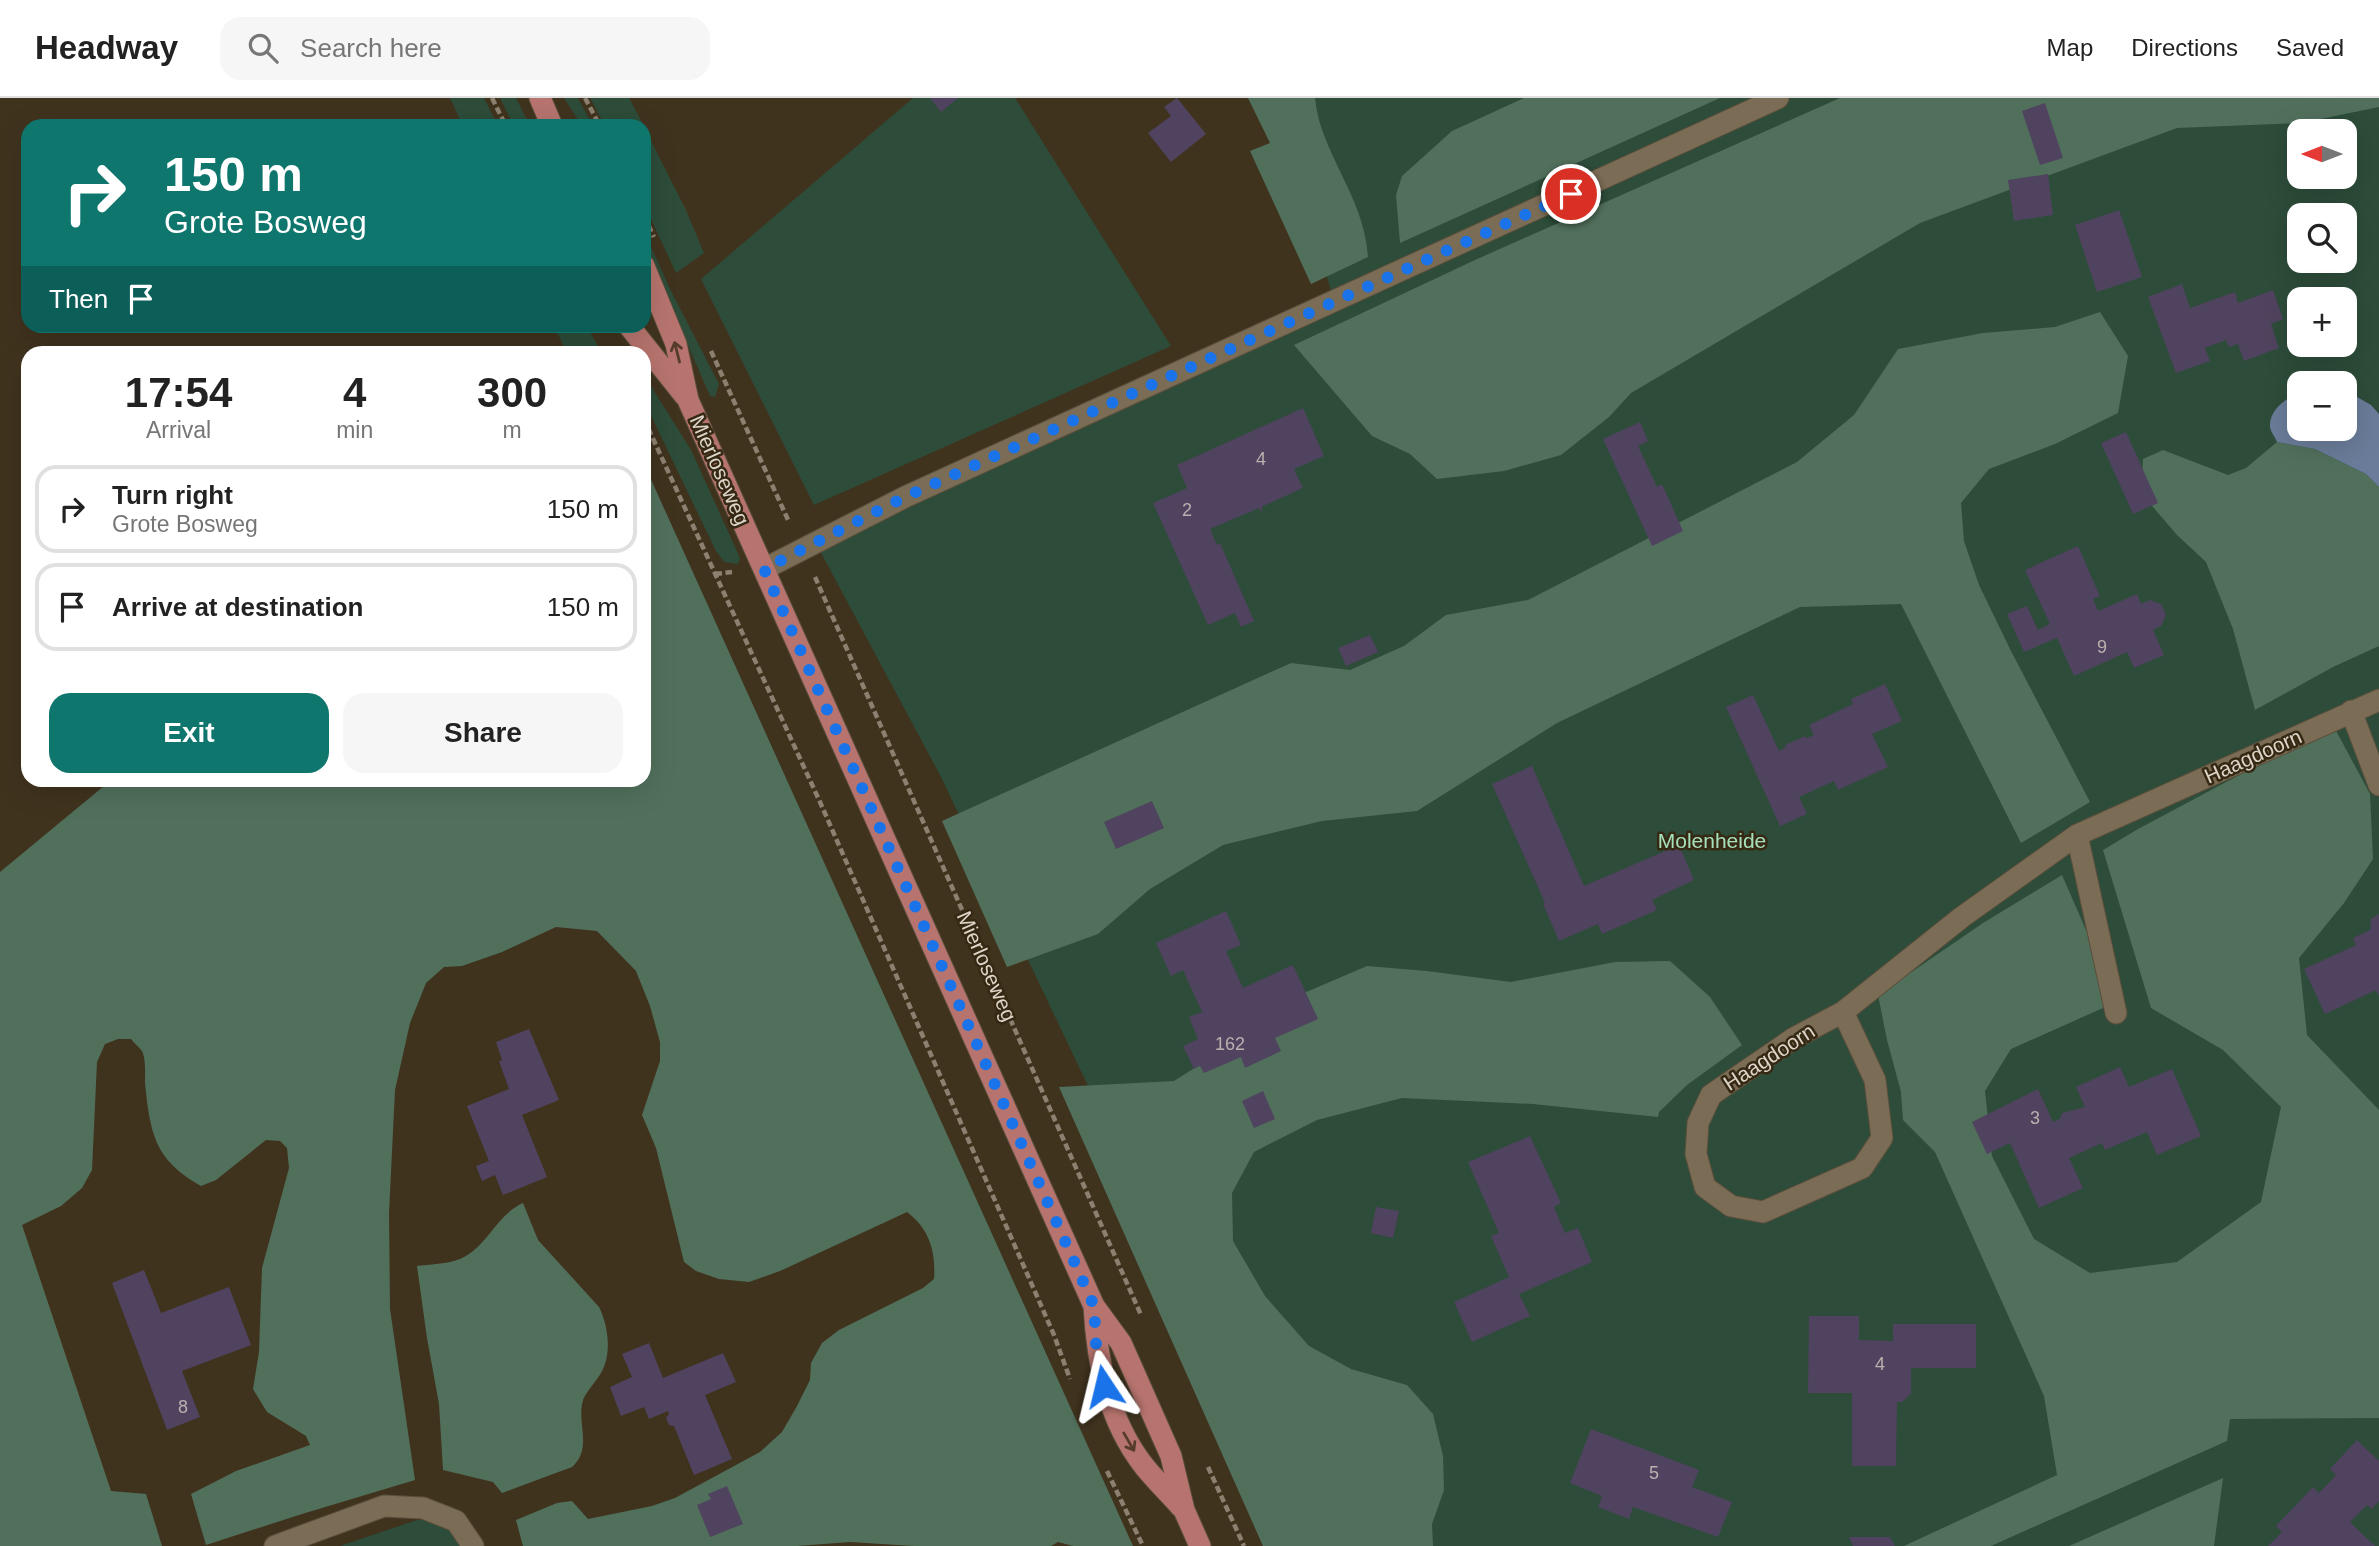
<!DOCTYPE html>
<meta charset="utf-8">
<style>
body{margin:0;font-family:Arial,sans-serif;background:#f6f6f6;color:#222;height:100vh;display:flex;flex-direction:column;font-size:26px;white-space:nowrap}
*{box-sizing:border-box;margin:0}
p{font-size:23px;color:#767676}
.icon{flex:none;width:38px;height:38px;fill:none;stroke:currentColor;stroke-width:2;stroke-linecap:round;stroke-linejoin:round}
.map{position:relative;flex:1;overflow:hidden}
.panel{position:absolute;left:21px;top:248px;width:630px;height:441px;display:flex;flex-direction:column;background:#fff;border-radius:21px;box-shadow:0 7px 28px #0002}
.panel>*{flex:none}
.top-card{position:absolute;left:21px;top:21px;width:630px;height:214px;border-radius:21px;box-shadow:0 7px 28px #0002;background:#0f766e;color:#fff;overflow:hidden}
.needle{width:46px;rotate:270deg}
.fabs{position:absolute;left:2287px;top:21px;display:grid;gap:14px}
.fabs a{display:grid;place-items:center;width:70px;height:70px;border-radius:14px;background:#fff;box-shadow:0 7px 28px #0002;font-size:35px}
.pin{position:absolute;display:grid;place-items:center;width:60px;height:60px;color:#fff;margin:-30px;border:4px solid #fff;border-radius:50%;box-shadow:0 2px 7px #0007}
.me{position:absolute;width:77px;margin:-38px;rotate:350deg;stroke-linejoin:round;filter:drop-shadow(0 0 5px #0008)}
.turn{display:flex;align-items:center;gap:24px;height:147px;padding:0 28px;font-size:32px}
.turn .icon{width:91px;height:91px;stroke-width:2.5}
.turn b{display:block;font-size:49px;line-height:60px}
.then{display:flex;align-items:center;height:66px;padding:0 28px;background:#0003;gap:14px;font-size:26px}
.eta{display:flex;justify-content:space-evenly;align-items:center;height:119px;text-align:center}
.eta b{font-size:42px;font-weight:800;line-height:49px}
.cta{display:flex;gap:14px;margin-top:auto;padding:14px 28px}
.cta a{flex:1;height:80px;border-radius:21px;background:#0f766e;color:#fff;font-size:28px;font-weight:800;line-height:80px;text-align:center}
.cta a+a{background:#f6f6f6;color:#222}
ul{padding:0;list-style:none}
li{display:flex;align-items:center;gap:21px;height:88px;margin:0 14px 10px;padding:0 14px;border:4px solid #e0e0e0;border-radius:21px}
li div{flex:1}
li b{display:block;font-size:26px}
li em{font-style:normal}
header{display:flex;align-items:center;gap:42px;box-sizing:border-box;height:98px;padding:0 35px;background:#fff;border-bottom:2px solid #e0e0e0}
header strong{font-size:33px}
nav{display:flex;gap:38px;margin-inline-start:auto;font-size:24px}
.search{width:490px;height:63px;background:#f6f6f6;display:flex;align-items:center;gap:18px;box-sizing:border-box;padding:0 24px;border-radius:21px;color:#767676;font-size:26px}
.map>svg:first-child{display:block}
.green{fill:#2d4c39;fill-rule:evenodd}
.forest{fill:#51705c}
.water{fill:#6a7c99}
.building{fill:#50435f}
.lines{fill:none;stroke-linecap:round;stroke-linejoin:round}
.minor-casing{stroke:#5a4f3c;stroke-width:23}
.major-casing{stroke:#5a4f3c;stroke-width:23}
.path{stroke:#8c8170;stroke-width:4.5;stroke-dasharray:7 3.5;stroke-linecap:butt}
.minor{stroke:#7a6c55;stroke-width:21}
.major{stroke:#b7746e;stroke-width:21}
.oneway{stroke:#563c2a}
.route{stroke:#1a73e8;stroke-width:12;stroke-dasharray:0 21.6}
.labels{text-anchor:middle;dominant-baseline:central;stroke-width:5;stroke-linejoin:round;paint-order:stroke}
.number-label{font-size:18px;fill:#bab0ae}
.street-label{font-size:21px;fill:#ddd5c8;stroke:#362914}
.park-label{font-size:21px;fill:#a6e0bb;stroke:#362914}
</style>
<header>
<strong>Headway</strong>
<div class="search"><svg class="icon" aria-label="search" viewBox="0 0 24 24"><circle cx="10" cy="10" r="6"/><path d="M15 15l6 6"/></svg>Search here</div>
<nav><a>Map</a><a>Directions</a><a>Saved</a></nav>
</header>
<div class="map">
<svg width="2379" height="1448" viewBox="0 0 2379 1448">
<rect width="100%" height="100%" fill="#40331e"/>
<!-- green -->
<path class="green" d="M450 0H484L498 28H463Z
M500 0H516L530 28H514Z
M564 0H578L593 28H582Z
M590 0H629L644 28H605Z
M913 0H1015L1171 248 814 407 701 181Z
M1275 0H2379V1448H1307L941 679 811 436 1331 193ZM2300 33H2345V79H2300ZM2300 117H2345V163H2300ZM2300 201H2345V247H2300ZM2300 285H2345V331H2300Z
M644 29 686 112 704 155 676 175 644 106Z
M644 133 671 193 719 286 715 299 710 298 644 146Z
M554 228H587L601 254 567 255Z
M644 277 691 352 740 460 738 466 724 464 716 453 644 303Z
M417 1422H441L471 1448H340Z"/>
<!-- forest -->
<path class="forest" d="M1248 0H1315C1320 55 1364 97 1368 159L1311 186 1250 53 1270 45Z
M1524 0H1720L1400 145 1396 97 1402 78 1452 33Z
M1840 0H2379V9L2301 25 2177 30 1920 125 1631 295 1609 319 1561 357 1504 373 1437 381 1410 356 1372 338 1294 247 1475 162Z
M2100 214 2128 258 2118 315 2055 346 1989 371 1961 405 1964 443 1979 487 2011 553 2090 704 2021 745 1901 506 1800 509 1557 625 1417 713 1322 723 1223 747 1150 791 1098 836 1007 869 942 723 1291 565 1350 572 1404 548 1446 517 1528 502 1797 364 1854 317 1898 251 1983 235 2055 229Z
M2277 344 2315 351 2366 376 2379 389V548L2333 569 2255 612 2233 531 2206 464 2177 437 2141 395 2143 361 2163 352 2228 377 2246 370Z
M644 366 1133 1448H1073L1058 1444 1051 1448H914L850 1444 797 1448H523L516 1422 557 1405 572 1403 588 1421 652 1408 675 1400 760 1354 782 1334 797 1308 810 1282 811 1265 822 1245 839 1232 923 1190 934 1181C936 1155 930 1131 907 1114L780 1173 749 1184 719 1181 696 1173 684 1164 656 1050 642 1017 660 963V944L650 908 636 873 597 833 556 829 502 854 462 868 444 869 426 885 410 925 395 992 389 1115 390 1211 415 1382 302 1416 206 1447 191 1396 236 1373 310 1347 306 1338 267 1314 253 1291 259 1254 262 1170 289 1070 287 1050 280 1043 266 1042 216 1082 201 1088C154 1062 150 1034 145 985 145 976 146 961 142 953 139 949 134 945 131 941H118L105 946 97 964 92 1072 82 1090 61 1108 22 1127 111 1393 146 1396 162 1448H0V774L110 683 644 682Z
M2333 627 2370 696 2373 761 2344 805 2299 860 2307 937 2379 1012V1320L2230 1321 2227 1343 1991 1448H1904L2057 1377 2044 1298 1935 1054 1903 1022 1901 994 1887 942 1878 897 1983 825 2062 777 2107 880 2103 910 2011 951 1985 993 1992 1058 2034 1141 2090 1175 2177 1164 2261 1104 2281 1009 2223 952 2151 910 2103 752 2138 731Z
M1670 863 1710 899 1742 947 1687 987 1659 1014 1658 1019 1533 1006 1402 1000 1317 1022 1254 1054 1232 1095 1233 1143 1265 1198 1309 1248 1351 1271 1407 1287 1433 1316 1443 1358 1444 1392 1432 1426 1433 1448H1263L1059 989 1174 983 1228 949 1304 895 1367 868 1427 873 1511 884 1615 864Z
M523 1105 538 1142 599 1209C608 1227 612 1254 602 1273 597 1284 584 1294 582 1306 578 1328 592 1351 572 1369L502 1395 493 1384 443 1372 439 1306 427 1240 417 1168C434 1166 452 1166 466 1158 489 1144 498 1116 523 1105Z
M2223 1380 2214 1448H2069Z"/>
<!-- water -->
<path class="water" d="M2345 292 2371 307 2379 316V389L2366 376 2315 351 2277 344C2275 339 2270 333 2270 328 2269 312 2287 299 2299 295L2300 331H2345Z"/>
<!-- building -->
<path class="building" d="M930 0H958L941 14Z
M1177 0 1206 36 1171 64 1148 35 1171 18 1164 9Z
M2045 5 2063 60 2040 67 2022 13Z
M2048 76 2053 117 2014 123 2008 82Z
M2119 112 2142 179 2097 194 2075 127Z
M2182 186 2190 210 2235 194 2238 205 2273 192 2283 221 2271 226 2279 250 2244 263 2238 246 2229 249 2226 242 2205 250 2210 263 2176 275 2148 199Z
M1303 310 1324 358 1294 371 1303 390 1261 409 1263 412 1260 413 1259 410 1210 431 1217 447 1220 445 1254 523 1241 529 1235 515 1208 527 1153 405 1187 390 1177 367Z
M1640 324 1648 343 1638 348 1657 389 1662 386 1683 433 1652 448 1603 341Z
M2126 334 2158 405 2133 416 2101 345Z
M2078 448 2100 498 2093 501 2098 513 2137 496 2141 506 2150 502 2161 506 2166 517 2161 528 2153 532 2164 557 2134 570 2127 554 2074 578 2057 540 2024 554 2007 516 2027 508 2038 532 2050 526 2025 472Z
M1370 537 1378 554 1346 568 1338 550Z
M1885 586 1902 623 1872 636 1888 669 1838 692 1834 683 1799 699 1807 716 1780 728 1726 609 1753 597 1779 653 1786 649 1785 647 1805 638 1806 640 1814 637 1809 627 1853 606 1851 601Z
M1532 668 1584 788 1679 747 1694 782 1652 802 1657 812 1602 836 1598 826 1559 843 1543 806 1545 805 1492 686Z
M1152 703 1164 730 1116 751 1104 724Z
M1226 813 1241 847 1226 853 1243 890 1293 867 1318 921 1275 940 1281 953 1245 970 1241 959 1204 975 1200 968 1194 971 1183 948 1198 941 1189 919 1202 914 1183 872 1171 878 1156 845Z
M2379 816V898L2376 892 2325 916 2304 871 2356 847 2353 840 2370 832 2371 821Z
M529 931 559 1002 522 1017 547 1079 503 1097 495 1077 482 1083 476 1068 489 1063 467 1008 509 991 499 963 502 962 496 944Z
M2120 969 2129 989 2172 971 2201 1038 2157 1057 2147 1034 2105 1052 2102 1045 2069 1060 2083 1090 2039 1110 2010 1045 1987 1056 1972 1024 2038 991 2053 1024 2060 1021 2062 1015 2085 1009 2076 989Z
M1263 993 1275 1021 1254 1030 1242 1003Z
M1530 1038 1561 1105 1554 1109 1565 1135 1578 1130 1592 1164 1519 1196 1530 1218 1472 1244 1454 1204 1509 1179 1491 1138 1499 1135 1468 1064Z
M1376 1109 1399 1113 1393 1140 1371 1135Z
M144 1172 161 1215 229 1189 251 1247 182 1273 200 1319 167 1332 112 1185Z
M1809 1218H1859V1242L1893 1243V1226H1976V1270H1911V1296L1902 1304H1897L1896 1368H1852V1295H1808Z
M649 1245 663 1280 723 1255 736 1284 705 1297 732 1361 694 1377 674 1328 669 1327 666 1320 669 1316 668 1313 649 1321 644 1309 621 1318 610 1289 632 1279 622 1256Z
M1591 1331 1699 1372 1692 1389 1732 1404 1718 1439 1633 1409 1629 1421 1598 1409 1602 1398 1570 1385Z
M2357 1342 2379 1363V1403L2372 1411 2367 1407 2350 1424 2375 1448H2268L2282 1434 2276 1428 2313 1389 2319 1395 2336 1377 2330 1371Z
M727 1388 743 1426 710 1439 697 1407 711 1401 708 1396Z
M1849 1439H1890L1895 1448H1853Z"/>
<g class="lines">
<defs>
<path id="minor" d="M764 471 905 399 1778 0
M2351 613 2379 687
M2077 737 2116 915
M1843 914 1962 819 2077 737 2379 602
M1843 914 1875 982 1882 1040 1862 1070 1763 1114 1731 1108 1705 1089 1696 1056 1698 1025 1711 997 1794 940Z
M275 1448 384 1408 423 1410 456 1423 473 1448"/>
<path id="major" d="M540 0 552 28
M644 168 676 246 688 302 1094 1208 1121 1245 1171 1358 1184 1412 1200 1448
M629 228 685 298
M1094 1208C1097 1264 1108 1322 1144 1368 1155 1382 1169 1395 1181 1409"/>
</defs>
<!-- minor casing -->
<use href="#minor" class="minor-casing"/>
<!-- major casing -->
<use href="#major" class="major-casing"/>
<!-- path -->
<path class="path" d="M492 0 506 28
M585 0 600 28
M644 118 654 139
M711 253 789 424
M644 321 820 704 1054 1237 1070 1281
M715 476 732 474
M815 479 1141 1217
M1208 1369 1244 1448
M1107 1373 1143 1448"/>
<!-- minor -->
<use href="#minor" class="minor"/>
<!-- major -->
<use href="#major" class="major"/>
</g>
<!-- one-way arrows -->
<defs><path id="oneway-shaft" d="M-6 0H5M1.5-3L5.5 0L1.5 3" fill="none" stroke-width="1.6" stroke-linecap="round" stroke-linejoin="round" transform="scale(1.75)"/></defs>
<g class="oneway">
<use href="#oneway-shaft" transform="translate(677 254) rotate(-104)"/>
<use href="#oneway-shaft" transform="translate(1129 1344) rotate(60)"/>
</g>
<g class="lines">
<!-- route -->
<path class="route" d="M1104 1288 1096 1246 1094 1208 764 471 905 399 1571 96"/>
</g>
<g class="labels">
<!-- number labels -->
<g class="number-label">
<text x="1261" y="361">4</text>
<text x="1187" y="412">2</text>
<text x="2102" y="549">9</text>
<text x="1230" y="946">162</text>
<text x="2035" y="1020">3</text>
<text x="1880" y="1266">4</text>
<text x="183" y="1309">8</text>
<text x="1654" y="1375">5</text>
</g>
<!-- street labels -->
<g class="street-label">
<text transform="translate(720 372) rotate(66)">Mierloseweg</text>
<text transform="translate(2253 658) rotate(-24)">Haagdoorn</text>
<text transform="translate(987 868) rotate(66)">Mierloseweg</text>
<text transform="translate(1769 959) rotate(-33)">Haagdoorn</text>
</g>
<!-- park labels -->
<g class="park-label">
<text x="1712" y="742">Molenheide</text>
</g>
</g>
</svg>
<div class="fabs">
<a><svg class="needle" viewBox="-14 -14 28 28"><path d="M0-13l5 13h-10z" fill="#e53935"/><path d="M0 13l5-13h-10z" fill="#767676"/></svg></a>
<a><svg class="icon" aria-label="search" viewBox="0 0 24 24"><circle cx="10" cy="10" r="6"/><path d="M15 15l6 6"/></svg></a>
<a>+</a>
<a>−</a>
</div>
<div class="pin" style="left:1571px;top:96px;background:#d93025"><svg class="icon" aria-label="arrive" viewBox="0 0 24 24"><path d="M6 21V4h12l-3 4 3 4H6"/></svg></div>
<svg class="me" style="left:1104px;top:1288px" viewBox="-20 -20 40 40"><path d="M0-17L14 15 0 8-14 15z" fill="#1a73e8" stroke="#fff" stroke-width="4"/></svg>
<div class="top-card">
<div class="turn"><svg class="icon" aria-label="right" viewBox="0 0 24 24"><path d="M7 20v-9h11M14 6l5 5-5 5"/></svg><div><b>150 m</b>Grote Bosweg</div></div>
<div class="then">Then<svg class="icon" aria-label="arrive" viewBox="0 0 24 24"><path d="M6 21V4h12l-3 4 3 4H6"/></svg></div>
</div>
<section class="panel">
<div class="eta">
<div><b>17:54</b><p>Arrival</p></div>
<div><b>4</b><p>min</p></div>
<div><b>300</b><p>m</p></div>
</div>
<ul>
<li><svg class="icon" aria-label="right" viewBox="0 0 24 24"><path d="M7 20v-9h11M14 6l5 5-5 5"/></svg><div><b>Turn right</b><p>Grote Bosweg</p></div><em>150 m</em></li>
<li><svg class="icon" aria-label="arrive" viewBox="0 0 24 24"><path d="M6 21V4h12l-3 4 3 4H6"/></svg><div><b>Arrive at destination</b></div><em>150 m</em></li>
</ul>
<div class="cta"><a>Exit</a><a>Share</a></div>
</section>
</div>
